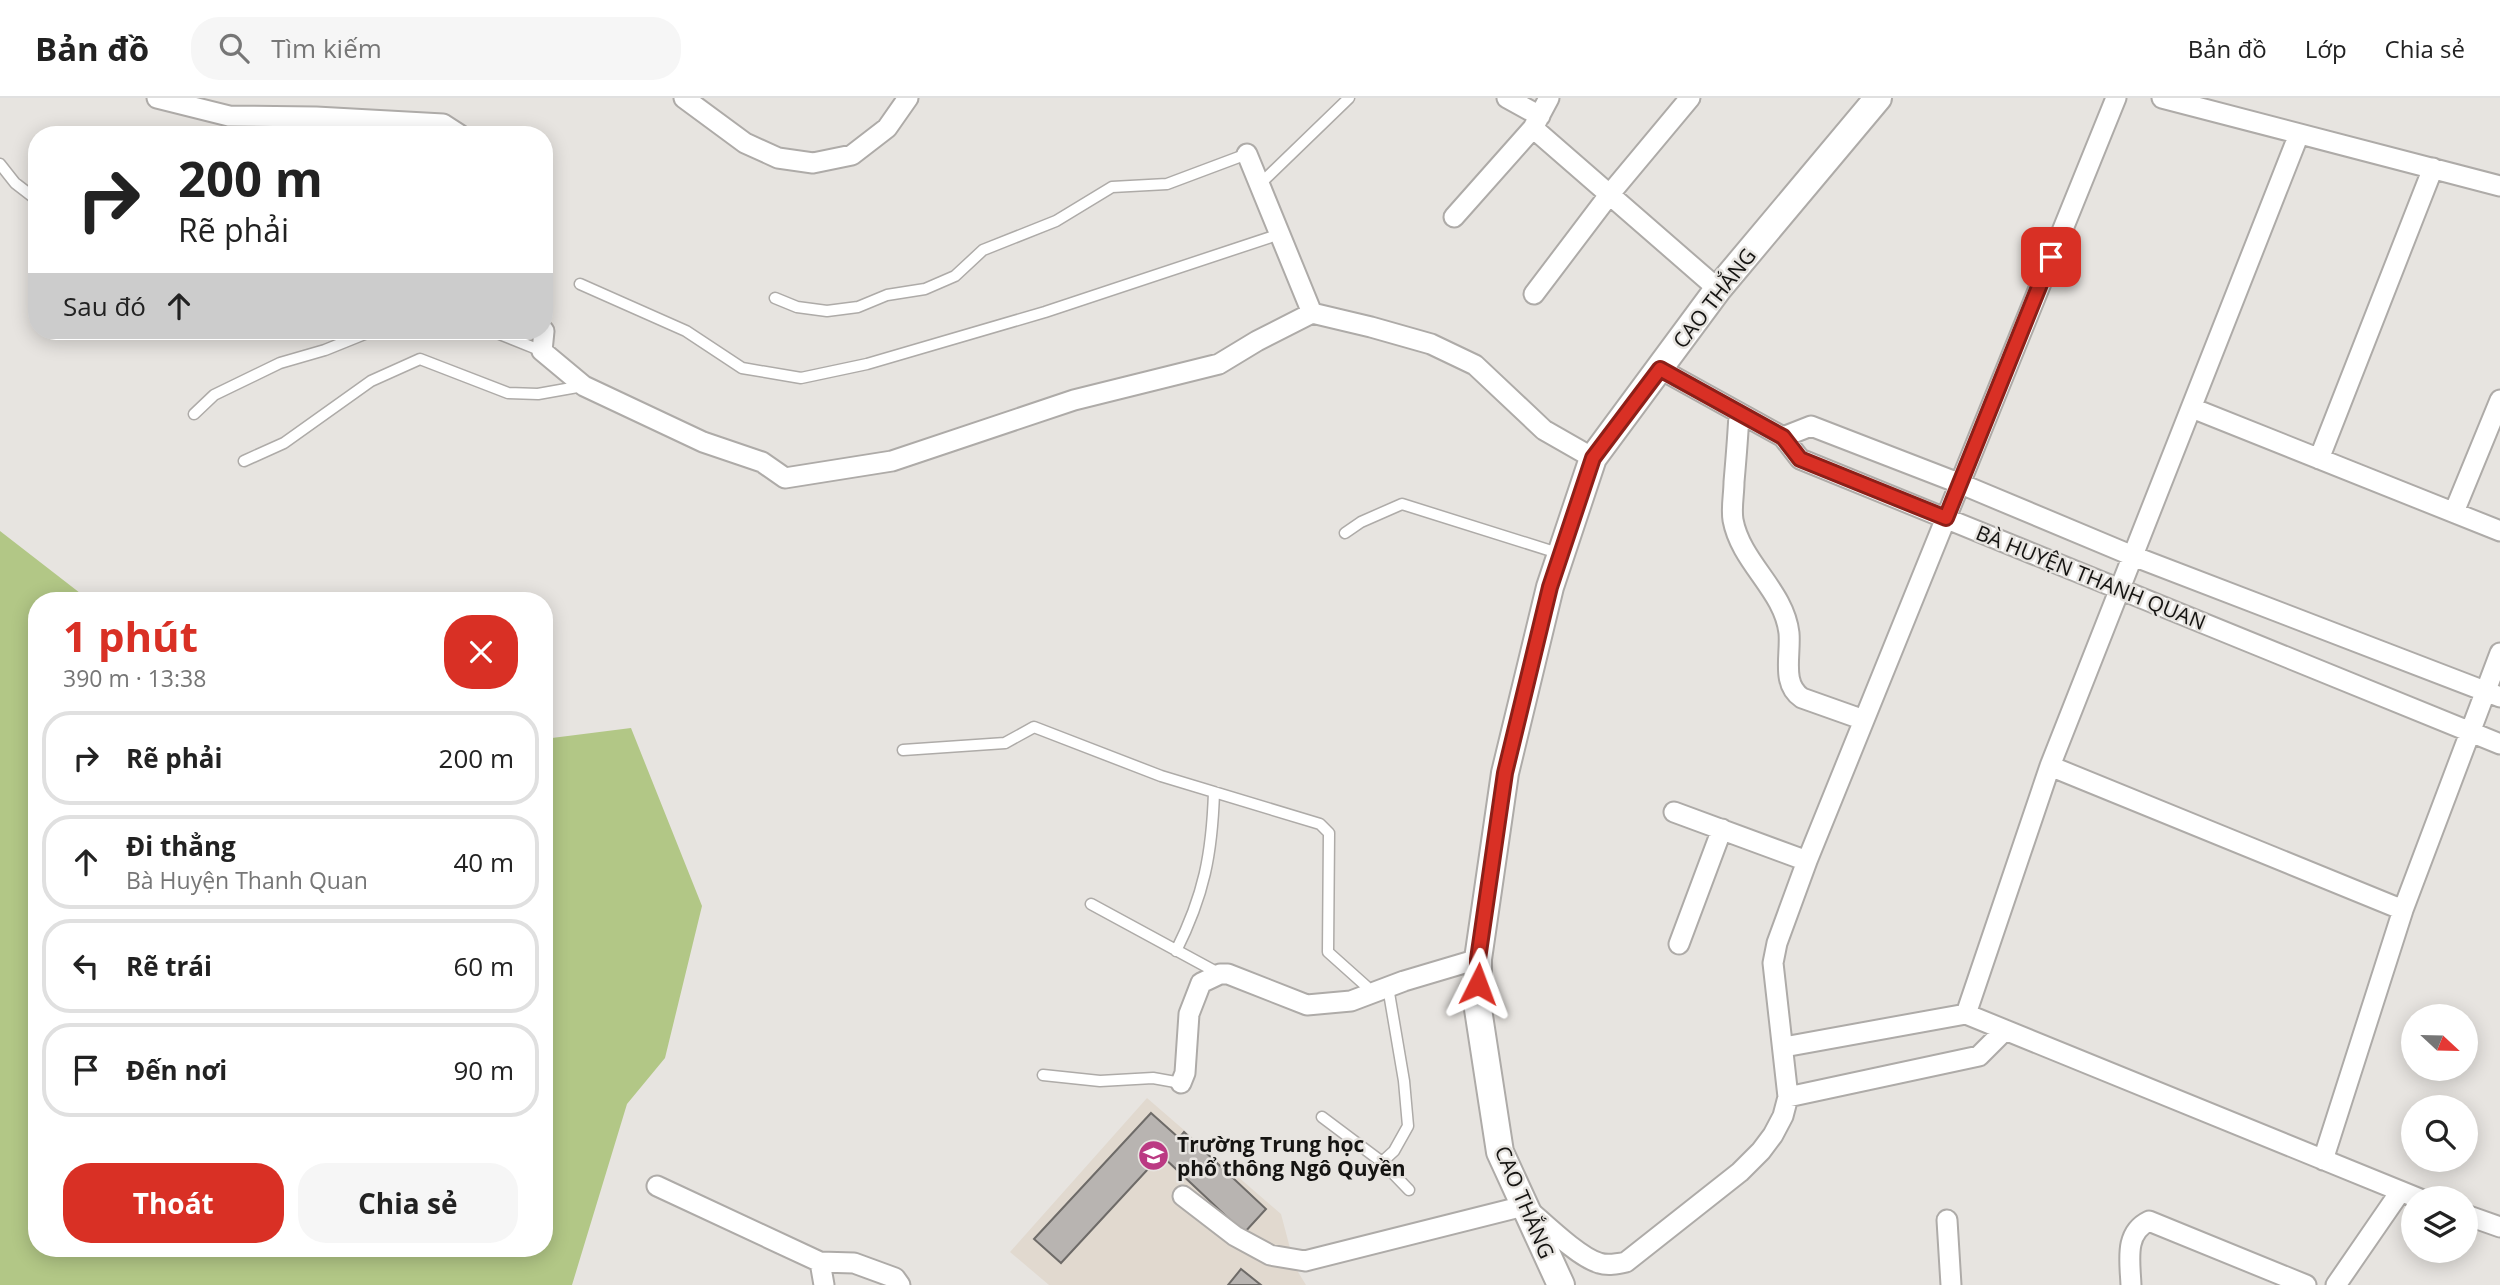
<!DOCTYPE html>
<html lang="vi">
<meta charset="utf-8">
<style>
body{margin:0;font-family:"Open Sans",sans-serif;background:#f6f6f6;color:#222;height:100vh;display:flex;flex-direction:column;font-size:26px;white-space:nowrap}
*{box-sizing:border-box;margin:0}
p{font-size:23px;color:#767676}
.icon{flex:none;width:38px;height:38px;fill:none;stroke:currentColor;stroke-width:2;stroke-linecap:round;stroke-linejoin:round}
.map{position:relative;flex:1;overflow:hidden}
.details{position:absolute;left:28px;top:494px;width:525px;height:665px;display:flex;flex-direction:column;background:#fff;border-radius:28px;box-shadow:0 4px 18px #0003}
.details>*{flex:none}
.hud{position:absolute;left:28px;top:28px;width:525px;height:214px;border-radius:28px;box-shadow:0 4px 18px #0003;background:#fff;color:#222;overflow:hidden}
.needle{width:46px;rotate:112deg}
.fabs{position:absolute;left:2401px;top:906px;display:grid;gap:14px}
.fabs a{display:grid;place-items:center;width:77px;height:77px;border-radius:50%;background:#fff;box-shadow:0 4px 18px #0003;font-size:35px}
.pin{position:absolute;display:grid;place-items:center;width:60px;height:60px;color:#fff;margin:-30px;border-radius:14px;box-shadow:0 4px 10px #0006}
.me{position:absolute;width:77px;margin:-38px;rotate:3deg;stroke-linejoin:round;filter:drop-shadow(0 0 5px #0008)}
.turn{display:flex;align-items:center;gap:24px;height:147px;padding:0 35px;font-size:32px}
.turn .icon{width:91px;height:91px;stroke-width:2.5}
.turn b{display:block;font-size:49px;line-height:60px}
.then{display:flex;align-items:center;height:66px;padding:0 35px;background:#0003;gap:14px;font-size:26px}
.round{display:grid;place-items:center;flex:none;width:74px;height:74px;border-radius:28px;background:#f6f6f6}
.head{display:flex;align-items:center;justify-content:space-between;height:119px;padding:0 35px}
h1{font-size:42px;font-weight:700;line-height:52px;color:#d93025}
.button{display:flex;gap:14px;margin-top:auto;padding:14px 35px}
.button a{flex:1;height:80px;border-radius:28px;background:#d93025;color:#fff;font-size:28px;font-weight:700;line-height:80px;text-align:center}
.button a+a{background:#f6f6f6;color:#222}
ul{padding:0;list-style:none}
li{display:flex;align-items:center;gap:21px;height:94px;margin:0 14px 10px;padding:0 21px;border:4px solid #e0e0e0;border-radius:28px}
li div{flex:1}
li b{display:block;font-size:26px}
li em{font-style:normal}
header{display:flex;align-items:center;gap:42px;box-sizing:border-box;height:98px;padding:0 35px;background:#fff;border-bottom:2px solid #e0e0e0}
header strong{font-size:33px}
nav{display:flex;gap:38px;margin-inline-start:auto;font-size:24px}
.search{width:490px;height:63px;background:#f6f6f6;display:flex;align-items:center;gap:18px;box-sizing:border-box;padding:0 24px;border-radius:28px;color:#767676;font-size:26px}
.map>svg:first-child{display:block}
.built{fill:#e1d9cf}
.green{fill:#b2c786}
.building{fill:#b8b4b1;stroke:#6e6b68;stroke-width:2}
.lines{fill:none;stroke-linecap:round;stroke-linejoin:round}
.service-casing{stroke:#aeaba8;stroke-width:13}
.minor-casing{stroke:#aeaba8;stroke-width:23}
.secondary-casing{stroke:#aeaba8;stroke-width:30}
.service{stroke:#fff;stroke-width:10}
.minor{stroke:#fff;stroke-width:19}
.secondary{stroke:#fff;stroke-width:26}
.route-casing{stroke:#8d1f18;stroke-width:18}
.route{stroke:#d93025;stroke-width:12}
.labels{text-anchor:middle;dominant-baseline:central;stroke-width:5;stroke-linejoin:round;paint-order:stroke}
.street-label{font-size:21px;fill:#151412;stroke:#e7e4e0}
.poi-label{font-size:21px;font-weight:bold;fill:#151412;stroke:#e7e4e0;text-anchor:start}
</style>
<header>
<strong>Bản đồ</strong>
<div class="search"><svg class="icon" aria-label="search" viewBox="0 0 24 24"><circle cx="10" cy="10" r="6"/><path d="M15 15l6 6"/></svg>Tìm kiếm</div>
<nav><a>Bản đồ</a><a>Lớp</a><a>Chia sẻ</a></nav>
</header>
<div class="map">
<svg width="2500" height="1187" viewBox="0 0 2500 1187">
<rect width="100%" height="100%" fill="#e7e4e0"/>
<!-- built -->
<path class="built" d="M1147 1000 1281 1116 1295 1169 1306 1187H1049L1010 1154Z"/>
<!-- green -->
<path class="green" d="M0 433 89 502H37V1150H544V641L631 630 702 808 665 960 627 1006 572 1187H0Z"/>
<!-- building -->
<path class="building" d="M1151 1015 1179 1040 1184 1034 1266 1111 1244 1135 1161 1057 1061 1165 1034 1141Z
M1241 1171 1261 1187H1228Z"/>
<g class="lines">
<defs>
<path id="service" d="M0 66 15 85 37 102
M1260 86 1349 0
M580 186 686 233 742 270 801 280 867 266 1045 214 1280 136
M775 200 797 209 827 213 858 209 887 197 925 191 955 178 983 152 1056 123 1112 89 1167 86 1247 56
M492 233 542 253
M194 316 214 297 280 265 325 252 372 233
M244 363 284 345 371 283 420 261 508 295 538 296 583 288
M1345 435 1361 424 1402 406 1561 456
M903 652 1005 645 1034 629 1161 678 1320 726 1329 735 1328 854 1366 888 1372 896
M1091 806 1220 876
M1176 853C1204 797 1212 756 1214 694
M1043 977 1100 983 1153 980 1181 985
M1322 1019 1382 1064 1409 1092
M1382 1064 1394 1053 1408 1028 1404 983 1388 889"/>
<path id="minor" d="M157 0 229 18 316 19 443 26 460 37
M684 0 745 45 778 60 813 65 852 57 887 30 908 0
M1507 0 1540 18
M2162 0 2500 88
M1533 30 1718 191
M1247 56 1312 215
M1454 119 1533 30 1549 0
M1534 196 1609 97 1690 0
M544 233 542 253 584 288 703 344 762 364 785 380 892 363 1074 302 1219 266 1257 243 1312 215 1371 229 1431 246 1475 267 1544 332 1593 360
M1660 271 1783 339 1800 361 2500 646
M2192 310 2500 433
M1739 315C1738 338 1736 361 1734 384 1734 396 1731 410 1733 422 1741 465 1784 492 1789 535 1791 558 1781 586 1802 600L1864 622
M1783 339 1811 328 1961 386 2133 458 2500 599
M2319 361 2433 70
M2454 414 2500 302
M2050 668 2403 812
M1674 714 1807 763
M1679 846 1722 731
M1966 916 2420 1101
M1784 949 1966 916 2050 668 2299 36
M1181 985 1185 975 1189 916 1201 885 1220 876H1228L1307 907 1351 903 1404 883 1478 861
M1788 999 1979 958 2005 932
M2323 1062 2403 812 2500 555
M657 1088 820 1164 854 1165 895 1180 900 1187
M1183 1098 1235 1138 1270 1157 1305 1163 1524 1108C1542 1123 1578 1159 1599 1165 1608 1168 1617 1166 1626 1164L1740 1074 1761 1053 1773 1037 1783 1018 1788 999 1773 865 1777 845 1807 763 2116 0
M2466 1117 2500 1129
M1947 1122 1951 1187
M820 1164 824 1187
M2131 1187C2130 1163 2124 1135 2149 1123L2306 1187
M2336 1187 2400 1094"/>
<path id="secondary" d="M1561 1187 1500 1054 1478 911V861L1505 675 1550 489 1593 360 1718 191 1878 0"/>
</defs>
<!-- service casing -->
<use href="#service" class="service-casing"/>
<!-- minor casing -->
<use href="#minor" class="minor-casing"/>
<!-- secondary casing -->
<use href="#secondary" class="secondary-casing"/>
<!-- service -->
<use href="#service" class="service"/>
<!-- minor -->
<use href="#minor" class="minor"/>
<!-- secondary -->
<use href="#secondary" class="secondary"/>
</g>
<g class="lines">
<defs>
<path id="route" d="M1478 886V861L1505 675 1550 489 1593 360 1660 271 1783 339 1800 361 1946 420 2051 159"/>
</defs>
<!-- route casing -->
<use href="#route" class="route-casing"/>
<!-- route -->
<use href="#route" class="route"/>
</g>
<!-- icons -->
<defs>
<symbol id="school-disc" viewBox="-11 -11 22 22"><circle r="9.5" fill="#bb3a83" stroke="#e7e4e0"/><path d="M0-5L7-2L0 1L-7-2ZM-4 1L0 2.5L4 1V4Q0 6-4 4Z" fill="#fff"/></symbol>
</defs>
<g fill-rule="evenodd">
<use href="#school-disc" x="1136" y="1040" width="35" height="35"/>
</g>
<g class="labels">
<!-- street labels -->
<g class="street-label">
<text transform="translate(1714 200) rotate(-52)">CAO THẮNG</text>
<text transform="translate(2091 479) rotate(22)">BÀ HUYỆN THANH QUAN</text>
<text transform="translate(1525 1104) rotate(67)">CAO THẮNG</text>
</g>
<!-- poi labels -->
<g class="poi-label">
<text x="1177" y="1046">Trường Trung học<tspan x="1177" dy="24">phổ thông Ngô Quyền</tspan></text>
</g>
</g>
</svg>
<div class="fabs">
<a><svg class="needle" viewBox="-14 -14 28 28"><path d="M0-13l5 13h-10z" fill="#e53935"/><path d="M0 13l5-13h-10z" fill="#767676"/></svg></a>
<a><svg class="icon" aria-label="search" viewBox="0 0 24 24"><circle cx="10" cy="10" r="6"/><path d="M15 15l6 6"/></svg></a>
<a><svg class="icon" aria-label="layers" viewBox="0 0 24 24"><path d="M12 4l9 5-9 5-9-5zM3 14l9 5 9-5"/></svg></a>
</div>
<div class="pin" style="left:2051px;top:159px;background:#d93025"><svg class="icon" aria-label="arrive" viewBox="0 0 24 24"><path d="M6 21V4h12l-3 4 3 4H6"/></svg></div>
<svg class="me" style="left:1478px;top:886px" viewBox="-20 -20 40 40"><path d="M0-17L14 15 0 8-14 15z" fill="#d93025" stroke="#fff" stroke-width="4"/></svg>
<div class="hud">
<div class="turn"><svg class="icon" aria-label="right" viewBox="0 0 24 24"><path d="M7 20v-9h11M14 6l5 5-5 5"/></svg><div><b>200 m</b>Rẽ phải</div></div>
<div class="then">Sau đó<svg class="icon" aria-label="ahead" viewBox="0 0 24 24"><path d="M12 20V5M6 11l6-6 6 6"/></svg></div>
</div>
<section class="details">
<div class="head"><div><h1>1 phút</h1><p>390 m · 13:38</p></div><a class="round" style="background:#d93025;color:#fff"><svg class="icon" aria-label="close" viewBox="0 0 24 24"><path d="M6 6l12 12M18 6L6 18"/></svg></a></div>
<ul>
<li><svg class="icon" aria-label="right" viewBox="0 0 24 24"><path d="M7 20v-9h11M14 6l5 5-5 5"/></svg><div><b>Rẽ phải</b></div><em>200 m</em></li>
<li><svg class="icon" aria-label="ahead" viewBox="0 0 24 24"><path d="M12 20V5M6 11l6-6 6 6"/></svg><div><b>Đi thẳng</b><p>Bà Huyện Thanh Quan</p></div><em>40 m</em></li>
<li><svg class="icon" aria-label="left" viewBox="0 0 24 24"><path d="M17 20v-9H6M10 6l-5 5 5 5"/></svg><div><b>Rẽ trái</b></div><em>60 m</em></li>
<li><svg class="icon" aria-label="arrive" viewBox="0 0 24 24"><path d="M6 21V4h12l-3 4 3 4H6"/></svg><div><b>Đến nơi</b></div><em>90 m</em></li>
</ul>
<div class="button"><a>Thoát</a><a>Chia sẻ</a></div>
</section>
</div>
